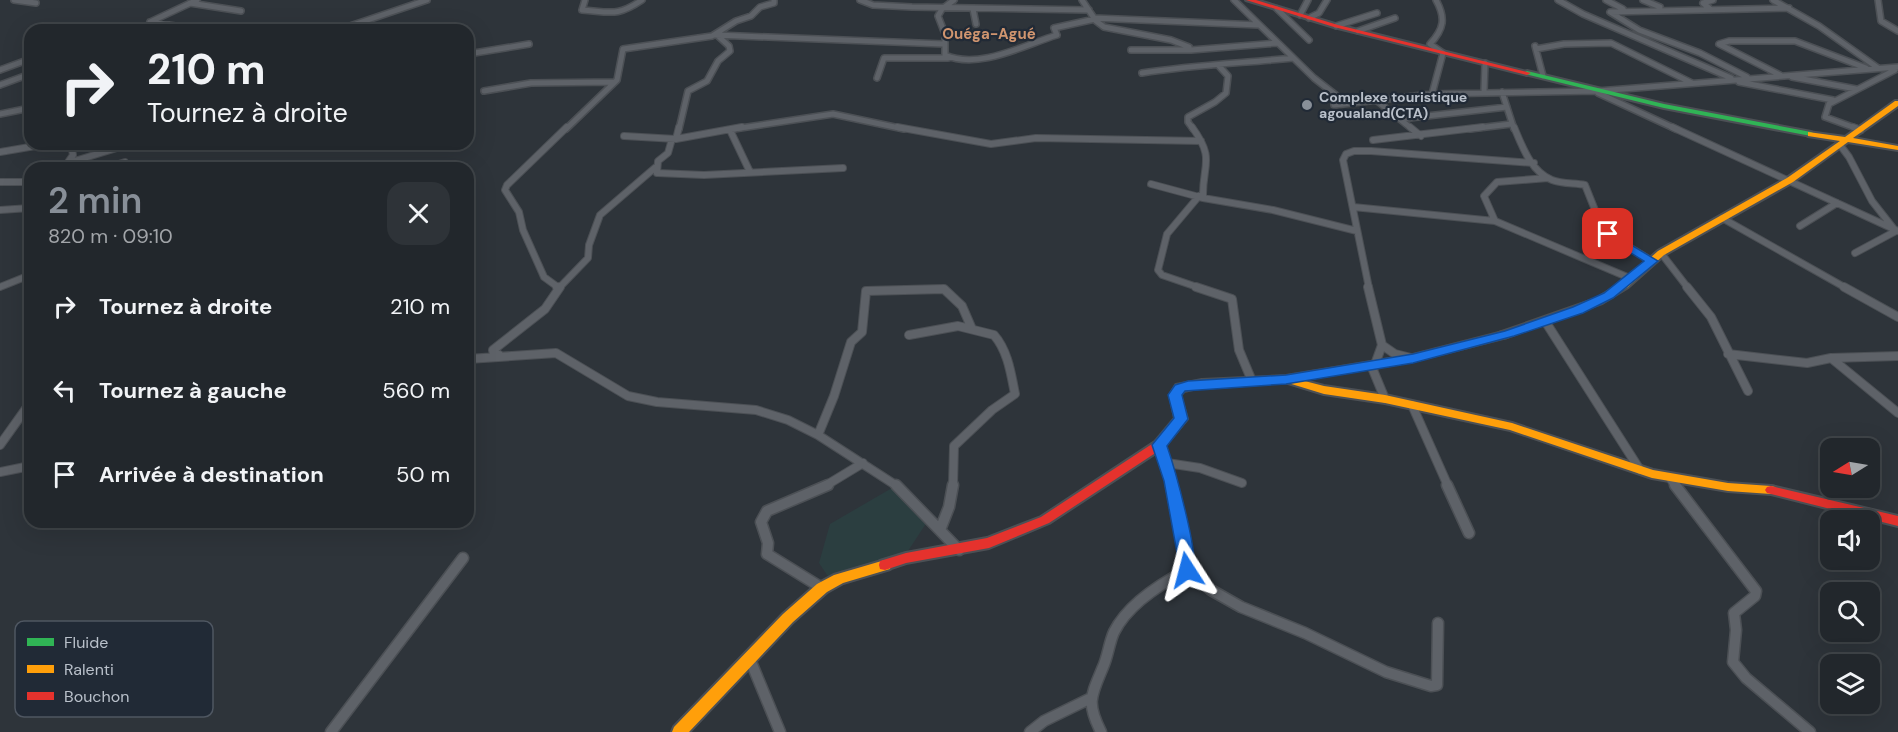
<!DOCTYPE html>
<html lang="fr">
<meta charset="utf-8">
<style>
body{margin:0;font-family:"DM Sans",sans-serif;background:#2e3338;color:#f1f3f6;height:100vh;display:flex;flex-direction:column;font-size:22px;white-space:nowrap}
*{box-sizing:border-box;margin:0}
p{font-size:20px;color:#a2a5a9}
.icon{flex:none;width:33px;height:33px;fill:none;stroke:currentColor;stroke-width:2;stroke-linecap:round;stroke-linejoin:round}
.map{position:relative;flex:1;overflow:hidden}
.side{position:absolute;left:24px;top:162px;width:450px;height:366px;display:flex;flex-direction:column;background:#22272c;border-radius:18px;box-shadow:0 6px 24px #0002,0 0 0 2px #3f4448}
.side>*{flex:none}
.banner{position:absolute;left:24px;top:24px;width:450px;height:126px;border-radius:18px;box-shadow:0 6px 24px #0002,0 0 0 2px #3f4448;background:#22272c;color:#f1f3f6;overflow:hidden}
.needle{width:39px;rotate:259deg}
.fabs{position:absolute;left:1820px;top:438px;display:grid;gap:12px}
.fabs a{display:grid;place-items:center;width:60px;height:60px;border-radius:12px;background:#22272c;box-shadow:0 6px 24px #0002,0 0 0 2px #3f4448;font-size:30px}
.pin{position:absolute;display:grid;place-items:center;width:51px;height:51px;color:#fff;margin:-26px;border-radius:12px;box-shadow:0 3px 9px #0006}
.me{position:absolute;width:66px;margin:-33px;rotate:351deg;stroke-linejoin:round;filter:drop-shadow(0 0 4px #0008)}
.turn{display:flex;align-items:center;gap:21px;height:126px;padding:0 24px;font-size:27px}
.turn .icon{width:78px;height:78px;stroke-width:2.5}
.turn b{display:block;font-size:42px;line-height:51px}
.round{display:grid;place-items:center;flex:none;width:63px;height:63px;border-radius:18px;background:#2e3338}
.headline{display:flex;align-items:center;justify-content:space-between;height:102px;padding:0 24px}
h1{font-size:36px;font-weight:600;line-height:45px;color:#888f98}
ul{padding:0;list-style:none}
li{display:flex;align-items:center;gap:18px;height:84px;padding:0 24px}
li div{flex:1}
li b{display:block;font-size:22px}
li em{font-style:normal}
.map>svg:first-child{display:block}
.green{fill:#2b3e40}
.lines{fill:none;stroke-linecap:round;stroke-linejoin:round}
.street-far3-casing{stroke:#4c5055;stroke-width:8}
.street-far2-casing{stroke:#4c5055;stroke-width:8}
.street-far1-casing{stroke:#4c5055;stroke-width:10}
.street-casing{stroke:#4c5055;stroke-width:13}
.fast-casing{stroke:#4c5055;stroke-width:4}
.slow-casing{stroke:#4c5055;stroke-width:4}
.jam-casing{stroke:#4c5055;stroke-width:4}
.street-far3{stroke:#5e6268;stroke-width:5}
.street-far2{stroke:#5e6268;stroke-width:6}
.street-far1{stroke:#5e6268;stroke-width:8}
.street{stroke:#5e6268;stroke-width:10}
.fast{fill:#30b455;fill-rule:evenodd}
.slow{fill:#ff9f0a;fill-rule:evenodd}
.jam{fill:#e5322d;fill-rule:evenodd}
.route{fill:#1a73e8;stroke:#114b97;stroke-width:1.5}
.poi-dot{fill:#888f98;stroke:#212a36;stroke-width:2}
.labels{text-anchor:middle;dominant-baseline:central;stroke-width:4.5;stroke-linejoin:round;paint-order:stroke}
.far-poi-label{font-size:14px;font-weight:bold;fill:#b9c0ca;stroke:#212a36;text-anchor:start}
.far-quarter-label{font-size:15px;font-weight:bold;fill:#d0956f;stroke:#212a36}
.key{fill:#212a36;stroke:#4f5762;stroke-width:1.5}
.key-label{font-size:16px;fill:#b9c0ca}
</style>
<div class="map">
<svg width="1898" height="732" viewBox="0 0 1898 732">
<rect width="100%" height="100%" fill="#2e343a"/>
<!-- green -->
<path class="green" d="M892 488 927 522 906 554 829 578 819 563 830 524Z"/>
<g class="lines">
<defs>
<path id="street-far3" d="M14 0 36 3
M585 0 582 10C611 12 617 17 642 0
M860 0 873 5 912 7 1089 10
M954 0 942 9 938 16 945 34V55C979 70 1024 45 1057 35L1054 28 1095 19
M1082 0 1096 21 1104 27 1171 40 1189 47
M1234 0 1314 78 1346 103
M1558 0 1583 14 1731 78
M1606 0 1623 9
M1643 0 1660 7
M1773 0 1819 26 1878 68
M1878 0 1881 21 1898 31
M190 3 241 11
M1709 8 1703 3 1713 0
M973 9 976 24
M1277 9 1309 40
M1300 15 1308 0
M1094 18 1259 25
M1309 18 1319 13 1327 0
M150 22 197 0
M150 22 200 30
M1336 26 1377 13
M338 30 427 0
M1358 31 1395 18
M716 35 944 44
M1535 46 1543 76
M1536 49 1564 44 1611 43 1692 83
M1131 50H1191L1277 43
M468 54 529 44
M0 70 30 59
M1142 73C1192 65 1243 63 1293 58
M1780 75 1719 44 1729 41H1795L1866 68
M1747 77 1700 53 1639 30 1610 12 1789 8
M1792 77 1856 89
M877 78 884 58H948
M1739 82 1833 100
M0 85 30 74
M484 91 531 83 614 82
M1484 92 1485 63
M1502 92 1514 129
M1598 93 1676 129
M1432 94 1443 53 1430 44C1444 29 1446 18 1436 0
M1376 100 1412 129
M1334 105 1432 94 1598 91 1898 67
M0 114 30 108
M1400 119 1507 107
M566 129 617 80 623 49 712 36 736 21 751 16 760 7 774 3V0
M679 129 688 91 707 81 718 61 730 51 729 46 717 35
M734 129 833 114 904 129
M1193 129 1188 122V117L1215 102 1226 93 1228 76 1219 66
M1470 129 1511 124
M1858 129 1825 117 1829 104 1895 70"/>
<path id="street-far2" d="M897 127 991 144 1036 138 1201 141
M1192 127C1216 160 1202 164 1203 198
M1410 127 1421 136
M1514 127C1522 146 1531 172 1552 180 1562 184 1575 183 1585 185L1601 225 1608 234 1652 261
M1672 127 1898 231
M1853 127 1861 130
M730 130 750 172
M624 136 676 139 742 127
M672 139 668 153 658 161 657 173 704 175 843 168
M676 139 679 127
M1373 140 1483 127
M1840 145 1849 157 1872 201 1894 229
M0 152 47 144
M68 163 130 144
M64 168 73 155 71 144
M106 168 125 162
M1548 178 1497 182 1484 196 1495 221 1632 279
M0 182H30
M1151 184 1203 198 1273 210 1357 231
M1199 196 1167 234 1158 270 1162 275 1200 288
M1353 207 1495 221
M0 210 30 208
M1722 218 1846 288
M1800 226 1837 203
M1661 253 1688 288
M1855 253 1896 231
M0 287 30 275
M559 288 544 277 523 230 519 212 505 190 507 185 567 127
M559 288 588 258 589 245 600 215 657 166
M1369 288 1343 160 1346 154 1354 151H1371L1534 163"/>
<path id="street-far1" d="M557 287 559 288
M1196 287 1232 299 1239 350 1252 381
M1368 287 1382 345 1373 370 1385 399
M1687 287 1711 317 1748 391
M1844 287 1898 317
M1545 321 1640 470
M909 335 958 326 994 335C1008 351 1011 374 1015 394L992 410 954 446 953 486
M1382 345 1395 354 1411 358
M1728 354 1807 363 1831 358 1898 356
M499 355H494L493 350 545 309 560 287
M1831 358 1898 413
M468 359 556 353 628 396 657 402 756 410 788 420 818 435 897 486
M1412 405 1448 486
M818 435 834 396 851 342 862 332 866 291 944 289 962 306 972 329
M0 445 30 403
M1159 445 1171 486
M1167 463 1200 468 1242 483
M0 472 30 466
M1669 477 1676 486
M825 486 863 463"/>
<path id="street" d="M896 485 959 550
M1447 485 1469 533
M1675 485 1756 591 1755 596 1734 613 1736 630 1733 662 1746 678 1810 732
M940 530 949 507 953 485
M1187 570 1211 590 1241 607 1305 633 1386 672 1431 686 1437 685 1438 623
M822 588 767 554 768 543 761 522 767 511 828 485
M749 657 780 732
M331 732 463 558
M1030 732 1044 721 1089 699
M1101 732C1086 702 1091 696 1103 667 1108 656 1109 643 1114 632 1128 604 1160 584 1187 570L1171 485"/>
<path id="fast" d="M1527 71 1664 104 1811 132 1815 134 1811 136 1664 108 1525 74V72Z
M1503 332 1507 333 1508 335 1507 337 1413 361 1286 382 1202 388 1197 384 1202 380 1286 376 1413 355Z"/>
<path id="slow" d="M1895 101H1898V106L1853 138 1898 146V150L1848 142 1793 182 1664 255 1628 287 1602 303 1507 337 1503 338 1498 335 1499 333 1596 299 1622 283 1658 251 1787 178 1840 141 1808 136V132L1845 137Z
M1289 377 1324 386 1385 395 1512 423 1653 470 1728 483 1771 486 1775 487 1777 490 1775 493 1771 494 1728 491 1652 478 1510 430 1385 403 1324 394 1285 382 1284 380 1285 378Z
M885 560 890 561 891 565 890 569 843 583 827 592 793 622 689 732H672L674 727 783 614 817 584 834 575Z"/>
<path id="jam" d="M1246 0H1256L1338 25 1531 73 1527 75 1334 27Z
M1202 380 1206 382 1207 384 1206 386 1184 391 1180 395 1187 419 1163 448 1049 523 989 548 906 563 885 570 880 569 879 565 880 561 906 553 987 538 1041 517 1155 442 1175 418 1170 395 1176 385Z
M1771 486 1898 516V526L1767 493 1765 490 1767 487Z"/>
</defs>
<!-- street-far3 casing -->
<use href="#street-far3" class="street-far3-casing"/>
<!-- street-far2 casing -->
<use href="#street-far2" class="street-far2-casing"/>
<!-- street-far1 casing -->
<use href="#street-far1" class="street-far1-casing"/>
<!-- street casing -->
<use href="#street" class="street-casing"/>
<!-- fast casing -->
<use href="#fast" class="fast-casing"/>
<!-- slow casing -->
<use href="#slow" class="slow-casing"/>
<!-- jam casing -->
<use href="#jam" class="jam-casing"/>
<!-- street-far3 -->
<use href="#street-far3" class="street-far3"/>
<!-- street-far2 -->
<use href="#street-far2" class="street-far2"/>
<!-- street-far1 -->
<use href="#street-far1" class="street-far1"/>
<!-- street -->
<use href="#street" class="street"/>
<!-- fast -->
<use href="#fast" class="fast"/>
<!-- slow -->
<use href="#slow" class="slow"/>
<!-- jam -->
<use href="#jam" class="jam"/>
</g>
<!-- route -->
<path class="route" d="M1608 231 1658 261 1613 298 1583 313 1514 336 1413 363 1286 384 1185 391 1182 395 1188 419 1167 446C1174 466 1201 560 1193 575L1187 576 1181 575 1164 481 1152 445 1174 418 1168 395 1175 385 1188 381 1286 375 1413 354 1505 331 1573 307 1604 293 1644 261 1604 237 1602 234Z"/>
<!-- markers -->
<circle class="poi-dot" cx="1307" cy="105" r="6"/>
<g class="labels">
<!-- far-poi labels -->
<g class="far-poi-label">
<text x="1319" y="97">Complexe touristique<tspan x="1319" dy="16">agoualand(CTA)</tspan></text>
</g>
<!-- far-quarter labels -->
<g class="far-quarter-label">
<text x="989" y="34">Ouéga-Agué</text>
</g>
</g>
<!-- legend -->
<rect x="15" y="621" width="198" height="96" rx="9" class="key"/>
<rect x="27" y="638" width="27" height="8" fill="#30b455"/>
<rect x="27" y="665" width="27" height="8" fill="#ff9f0a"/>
<rect x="27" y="692" width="27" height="8" fill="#e5322d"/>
<g class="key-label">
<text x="64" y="648">Fluide</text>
<text x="64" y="675">Ralenti</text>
<text x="64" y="702">Bouchon</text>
</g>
</svg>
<div class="fabs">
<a><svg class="needle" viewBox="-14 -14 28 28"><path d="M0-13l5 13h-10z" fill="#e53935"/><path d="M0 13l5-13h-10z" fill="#a2a5a9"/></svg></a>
<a><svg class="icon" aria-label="sound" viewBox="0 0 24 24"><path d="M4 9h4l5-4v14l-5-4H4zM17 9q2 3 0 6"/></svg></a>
<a><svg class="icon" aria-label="search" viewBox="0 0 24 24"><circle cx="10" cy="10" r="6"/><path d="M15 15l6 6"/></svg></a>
<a><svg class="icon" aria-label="layers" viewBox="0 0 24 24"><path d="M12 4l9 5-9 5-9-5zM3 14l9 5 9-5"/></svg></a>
</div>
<div class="pin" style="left:1608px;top:234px;background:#d93025"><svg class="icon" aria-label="arrive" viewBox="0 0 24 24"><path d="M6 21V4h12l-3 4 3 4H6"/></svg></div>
<svg class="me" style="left:1187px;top:570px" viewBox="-20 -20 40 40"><path d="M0-17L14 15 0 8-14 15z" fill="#1a73e8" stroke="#fff" stroke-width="4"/></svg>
<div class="banner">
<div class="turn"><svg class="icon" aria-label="right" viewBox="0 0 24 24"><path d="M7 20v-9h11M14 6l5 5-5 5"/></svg><div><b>210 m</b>Tournez à droite</div></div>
</div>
<section class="side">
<div class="headline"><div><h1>2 min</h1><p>820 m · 09:10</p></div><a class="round"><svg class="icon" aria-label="close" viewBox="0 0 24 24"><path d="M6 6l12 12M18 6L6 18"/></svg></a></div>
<ul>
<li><svg class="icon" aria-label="right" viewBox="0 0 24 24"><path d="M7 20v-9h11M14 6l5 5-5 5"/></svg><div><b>Tournez à droite</b></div><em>210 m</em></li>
<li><svg class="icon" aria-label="left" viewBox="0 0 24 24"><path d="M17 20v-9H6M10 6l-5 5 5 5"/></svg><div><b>Tournez à gauche</b></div><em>560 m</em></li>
<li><svg class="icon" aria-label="arrive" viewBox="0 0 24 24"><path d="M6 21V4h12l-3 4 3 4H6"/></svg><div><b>Arrivée à destination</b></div><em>50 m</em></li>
</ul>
</section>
</div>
